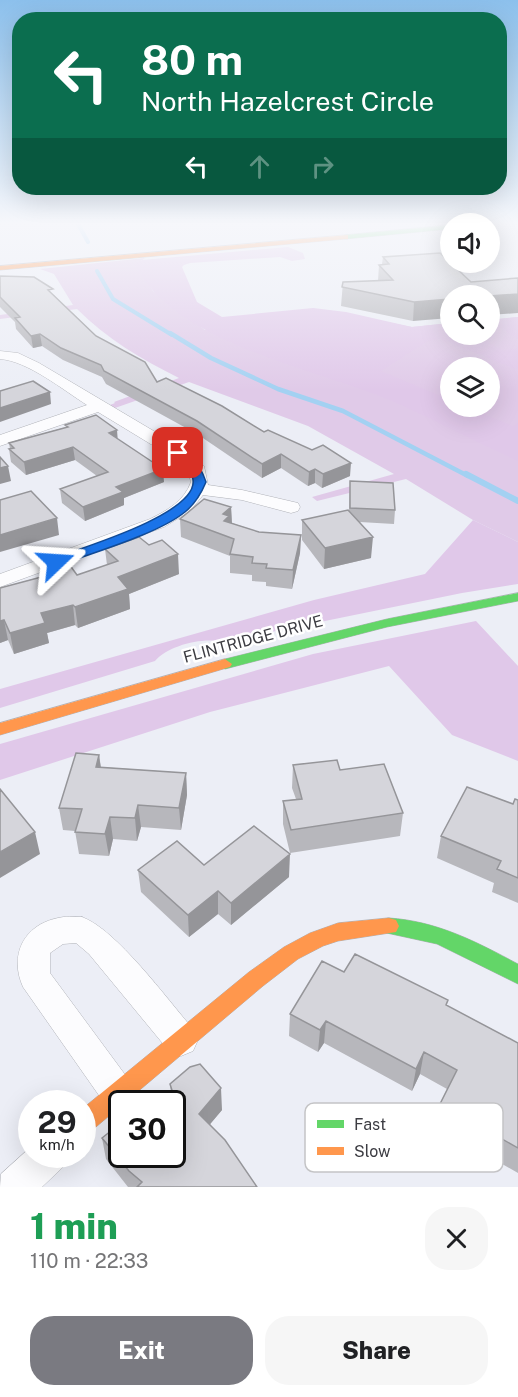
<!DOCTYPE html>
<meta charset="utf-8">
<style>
body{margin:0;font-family:"Public Sans",sans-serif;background:#f6f6f6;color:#202124;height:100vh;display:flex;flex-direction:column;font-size:22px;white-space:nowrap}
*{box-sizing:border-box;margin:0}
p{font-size:20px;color:#757577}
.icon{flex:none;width:33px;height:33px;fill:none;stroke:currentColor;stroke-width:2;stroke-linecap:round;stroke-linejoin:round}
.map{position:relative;height:1187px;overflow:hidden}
.details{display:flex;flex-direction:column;background:#fff;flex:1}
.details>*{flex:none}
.banner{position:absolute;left:12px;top:12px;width:495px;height:183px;border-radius:24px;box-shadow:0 6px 24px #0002;background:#0b6e4f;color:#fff;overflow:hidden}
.controls{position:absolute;left:440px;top:213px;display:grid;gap:12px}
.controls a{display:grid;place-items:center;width:60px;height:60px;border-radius:50%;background:#fff;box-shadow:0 6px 24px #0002;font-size:30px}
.speed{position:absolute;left:18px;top:1090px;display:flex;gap:12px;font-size:30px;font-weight:700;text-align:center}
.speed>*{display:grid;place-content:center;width:78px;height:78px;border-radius:50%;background:#fff;box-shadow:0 6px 24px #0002;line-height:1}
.speed small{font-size:15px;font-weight:400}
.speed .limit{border:3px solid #111;border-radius:9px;background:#fff;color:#111}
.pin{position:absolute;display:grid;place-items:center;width:51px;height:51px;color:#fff;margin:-26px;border-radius:12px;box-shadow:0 3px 9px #0006}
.me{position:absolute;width:66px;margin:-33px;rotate:70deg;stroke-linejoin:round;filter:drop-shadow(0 0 4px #0008)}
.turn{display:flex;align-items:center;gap:21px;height:126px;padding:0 30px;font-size:27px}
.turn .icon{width:78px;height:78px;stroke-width:2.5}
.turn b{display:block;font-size:42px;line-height:51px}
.lanes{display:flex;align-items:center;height:57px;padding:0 30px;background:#0003;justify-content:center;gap:30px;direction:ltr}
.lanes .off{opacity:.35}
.round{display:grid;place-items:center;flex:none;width:63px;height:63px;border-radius:24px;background:#f6f6f6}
.head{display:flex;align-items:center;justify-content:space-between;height:102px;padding:0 30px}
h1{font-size:36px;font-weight:800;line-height:45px;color:#1e9e55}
.button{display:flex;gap:12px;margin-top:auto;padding:12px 30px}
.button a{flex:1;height:69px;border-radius:24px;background:#7a7a81;color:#fff;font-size:24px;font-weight:800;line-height:69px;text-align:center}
.button a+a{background:#f6f6f6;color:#202124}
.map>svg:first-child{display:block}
.green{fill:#e0cae8;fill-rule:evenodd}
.forest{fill:#e0c8e9}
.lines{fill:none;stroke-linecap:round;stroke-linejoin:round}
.stream-far2{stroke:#a3d1f2;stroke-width:4}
.stream-far1{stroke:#a3d1f2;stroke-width:4.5}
.stream{stroke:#a3d1f2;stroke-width:6}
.street-casing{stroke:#b0b2b8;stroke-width:1}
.fast-casing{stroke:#b0b2b8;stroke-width:1}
.slow-casing{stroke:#b0b2b8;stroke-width:1}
.street{fill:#fcfcfe;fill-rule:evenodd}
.fast{fill:#63d668;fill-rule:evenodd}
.slow{fill:#ff974d;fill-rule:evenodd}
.wall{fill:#b7b7bc}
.shaded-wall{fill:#959599}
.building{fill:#d5d5db;stroke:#959599;stroke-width:1.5}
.route{fill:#1a73e8;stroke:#114b97;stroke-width:1.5}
.labels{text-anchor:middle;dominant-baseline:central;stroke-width:5;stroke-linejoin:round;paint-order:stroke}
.street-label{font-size:16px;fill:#3c3c42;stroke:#fff}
.key{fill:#fff;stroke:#c4c4c6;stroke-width:1.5}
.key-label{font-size:16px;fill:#3c3c42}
</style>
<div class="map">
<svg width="518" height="1187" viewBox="0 0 518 1187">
<rect width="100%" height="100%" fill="#eceef6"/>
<!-- green -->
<path class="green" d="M145 258 136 265 153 291 205 330 357 316 412 327 450 323V334H489V320L518 317V542L473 520 406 479 317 501 312 497 394 474 308 426 189 382 115 408 110 405 115 403 114 402 179 378C141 359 107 339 77 309L0 319V315L73 305 54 274 40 269ZM450 368H489V406H450Z"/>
<!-- forest -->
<path class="forest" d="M288 247 303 253 305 259 292 261 280 257 190 263 184 265 182 267 197 302 222 317 313 308 346 312 412 327 450 323V334L477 335 503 351 518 348V370L440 339 428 341 381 371 450 400V406L466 407 513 426 518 423V461C478 443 439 422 399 404 323 370 173 345 135 264L142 260Z
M518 317V339L500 328 489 330V320Z
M473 520 518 542V584L462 593 222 642C202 637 168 646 155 661L0 708V689L314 600 425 574Z
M476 621 518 666V761L452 735 389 666 210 712 0 780V744L313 654Z"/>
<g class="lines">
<!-- stream-far2 -->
<path class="stream-far2" d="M78 224 88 242
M97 271 113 299 172 335"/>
<!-- stream-far1 -->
<path class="stream-far1" d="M170 333 211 358 278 389 343 411 468 476"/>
<!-- stream -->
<path class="stream" d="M466 474 518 501"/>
<defs>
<path id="street" d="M0 351 18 353 39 363 184 449 204 466 208 485 242 490 298 503 300 507 298 511 291 513 242 500 203 495 190 511 164 527 0 587V574L150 519C168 510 184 501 191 482L187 468 172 457 98 412 0 446V435L87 405C63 390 28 361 0 359Z
M82 917C116 929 167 999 193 1029L198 1040 193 1051 181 1056 169 1051 89 954 76 943 63 944 50 953V973L129 1080 134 1092 129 1104H122V1108L117 1109 105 1104 23 987C9 956 23 925 58 918 65 916 74 917 82 917Z
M32 1146V1155H67L62 1168 42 1187H0L1 1174Z"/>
<path id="fast" d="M450 225V229L345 239 341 237 345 235Z
M518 593V601L387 627 225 669 218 664 225 659 387 619Z
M389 918C437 921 477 942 518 964V984L437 944 382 932 379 926 382 920Z"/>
<path id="slow" d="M348 235V239H345L0 270V266Z
M225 659 232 664 230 667 0 735V723Z
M389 918 396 920 399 926 396 932 338 941 323 946 298 959 263 986 90 1132 82 1135V1109L249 972 284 947 310 933 338 923Z"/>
</defs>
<!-- street casing -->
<use href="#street" class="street-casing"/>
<!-- fast casing -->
<use href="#fast" class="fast-casing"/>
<!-- slow casing -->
<use href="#slow" class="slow-casing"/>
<!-- street -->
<use href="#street" class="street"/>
<!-- fast -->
<use href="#fast" class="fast"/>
<!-- slow -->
<use href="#slow" class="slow"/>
</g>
<!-- wall -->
<path class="wall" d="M440 253 413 321 341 306 343 282 378 281 379 265 382 264 383 257Z
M0 276 54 295 96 336 157 382 264 432 350 476 322 488 315 483 308 486 281 468 262 478 197 434 106 384 102 377 63 360 42 346 33 348 16 329 15 322 0 307Z
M65 425 118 439 164 482 124 498V505L85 521 62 503 60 489 97 476 75 460 26 475 11 462 9 449H10L9 443 66 427Z
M350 481 395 510 394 524 360 522 371 558 324 569 302 540V520L349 511Z
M231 507 232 523 259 532 301 535 300 553 292 589 266 586V582L252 581V575L230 573V556L181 537 180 519Z
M105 549 179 574 129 594 130 609 78 628 75 625 47 633 49 643 14 654 8 640 0 643V588L47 575V571L77 575 107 565Z
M99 755 101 767 186 773 187 795 181 830 141 827 137 841 113 839 109 856 79 854 75 831 63 830 59 808Z
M293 765 340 770 403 813 400 836 290 853 283 824V801L296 799 292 788Z
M518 800V903L492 892 494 883 437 858 441 836 513 804Z
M138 870 289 877 231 925 218 914 189 937 141 892Z
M344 972 447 1006 518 1043V1173L436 1126 440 1104 447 1089 420 1074 412 1091 324 1043 318 1052 289 1036 290 1014Z
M170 1084 222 1110 210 1124 257 1187H128L106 1159 102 1138 172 1102Z"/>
<!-- shaded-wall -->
<path class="shaded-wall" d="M518 294V313L489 315V296Z
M450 299V318L413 321 414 302Z
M40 334 42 346 33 348 31 336Z
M50 392 51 404 0 422V408Z
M117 430 118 443 109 433Z
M73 447 75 460 26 475 24 462Z
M281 454V468L262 478V464Z
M351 463 350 476 322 488 323 474Z
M8 466 11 481 0 484V468Z
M163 469 164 482 124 498V505L85 521 83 507 116 487Z
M315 469V483L308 486 309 472Z
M231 507 232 525 227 537 223 514Z
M57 518 59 535 0 552V535Z
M301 535 300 553 292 589 293 570Z
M373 537 371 558 324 569 325 548Z
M178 554 179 574 129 594 130 609 78 628 75 607 118 577Z
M73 605 75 625 47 633 49 643 14 654 10 633 41 613Z
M4 620 8 640 0 643V621Z
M99 755 102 777 96 767Z
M186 773 187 795 181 830 179 808Z
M138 805 141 827 137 841 135 818Z
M110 817 113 839 109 856 105 834Z
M35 832 40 854 0 878V852Z
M290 854 289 877 231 925V903Z
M218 891V914L189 937 188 915Z
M326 1021 324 1043 318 1052 320 1030Z
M424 1052 420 1074 412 1091 416 1069Z
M221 1088 222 1110 201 1135 199 1114Z"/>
<!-- building -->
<path class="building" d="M440 253 471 282 518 278V294L489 296H450V299L414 302 342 287 343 282 393 280 379 265 389 264 383 257Z
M0 276 34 277 53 289 48 290 96 336 145 362 157 382 166 378 222 406 264 432 268 430 312 450 323 445 351 463 323 474 315 469 309 472 281 454 262 464 197 421 104 371 101 365 61 348 40 334 31 336 15 318 20 317 0 297Z
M33 381 50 392 0 408V391Z
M96 415 117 430 109 433 163 469 116 487 123 492 83 507 60 489 108 472 73 447 24 462 9 449 14 448 9 443 68 427 65 425Z
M0 457 8 466 0 468Z
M350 481 393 483 395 510 350 508Z
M31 491 57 518 0 535V500Z
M204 499 231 507 223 514 229 516 224 521 259 532 301 535 293 570 266 568 267 564 252 563 253 557 230 554 234 539 180 519Z
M348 510 373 537 325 548 302 520Z
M139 537 149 545 162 540 178 554 118 577 128 589 75 607 73 605 41 613 45 623 10 633 4 620 0 621V588L49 575 47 571 69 564 77 575 118 561 105 549Z
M76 753 99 755 96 767 186 773 179 808 138 805 135 818 110 817 105 834 75 832 82 809 59 808Z
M337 760 340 770 384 764 403 813 291 830 283 801 302 799 293 765Z
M467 787 513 804 515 799 518 800V878L497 869 501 861 441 836Z
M0 789 35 832 0 852Z
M254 826 290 854 231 903 218 891 188 915 138 870 177 841 204 865Z
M355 954 448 1000 446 1005 518 1043V1148L440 1104 457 1070 424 1052 416 1069 326 1021 320 1030 290 1014 322 961 344 972Z
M200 1064 221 1088 199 1114 225 1140 257 1187H137L142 1182 129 1171 102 1138 122 1122V1155H172V1104H145L148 1101 176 1103 170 1084 190 1067Z"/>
<!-- sky -->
<linearGradient id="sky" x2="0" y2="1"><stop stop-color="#8cc0ec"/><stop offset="0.57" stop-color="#f6f7fb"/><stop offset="1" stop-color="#f6f7fb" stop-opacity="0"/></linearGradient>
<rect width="518" height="391" fill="url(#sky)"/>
<!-- route -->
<path class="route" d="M174 450C191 448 201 468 206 482 201 494 195 504 185 512 158 534 94 552 60 565H51L49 562 51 559C78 549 198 514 193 480 192 468 183 462 174 455Z"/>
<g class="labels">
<!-- street labels -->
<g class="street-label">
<text transform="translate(253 639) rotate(-15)">FLINTRIDGE DRIVE</text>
</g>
</g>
<!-- legend -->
<rect x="305" y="1103" width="198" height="69" rx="9" class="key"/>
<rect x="317" y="1120" width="27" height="8" fill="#63d668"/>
<rect x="317" y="1147" width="27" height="8" fill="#ff974d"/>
<g class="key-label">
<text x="354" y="1130">Fast</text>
<text x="354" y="1157">Slow</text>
</g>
</svg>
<div class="controls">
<a><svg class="icon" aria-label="sound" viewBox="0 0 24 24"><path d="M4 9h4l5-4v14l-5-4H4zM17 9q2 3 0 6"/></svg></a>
<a><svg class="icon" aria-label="search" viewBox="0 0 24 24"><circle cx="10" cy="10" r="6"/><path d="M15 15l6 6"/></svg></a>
<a><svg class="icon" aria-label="layers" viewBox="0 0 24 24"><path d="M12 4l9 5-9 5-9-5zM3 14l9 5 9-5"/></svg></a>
</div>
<div class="speed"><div>29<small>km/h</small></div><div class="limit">30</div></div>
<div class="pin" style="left:178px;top:453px;background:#d93025"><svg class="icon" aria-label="arrive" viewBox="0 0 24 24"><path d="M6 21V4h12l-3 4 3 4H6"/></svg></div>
<svg class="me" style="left:56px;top:562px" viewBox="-20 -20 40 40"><path d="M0-17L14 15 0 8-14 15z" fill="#1a73e8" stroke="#fff" stroke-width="4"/></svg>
<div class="banner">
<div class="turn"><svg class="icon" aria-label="left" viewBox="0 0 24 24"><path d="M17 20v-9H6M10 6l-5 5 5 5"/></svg><div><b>80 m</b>North Hazelcrest Circle</div></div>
<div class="lanes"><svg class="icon" aria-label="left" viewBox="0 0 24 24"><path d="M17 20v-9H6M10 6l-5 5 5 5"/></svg><svg class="icon off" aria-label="ahead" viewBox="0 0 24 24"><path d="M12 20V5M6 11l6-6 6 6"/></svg><svg class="icon off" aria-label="right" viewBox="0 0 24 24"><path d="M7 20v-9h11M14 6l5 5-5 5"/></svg></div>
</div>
</div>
<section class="details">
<div class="head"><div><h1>1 min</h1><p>110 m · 22:33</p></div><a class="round"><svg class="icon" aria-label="close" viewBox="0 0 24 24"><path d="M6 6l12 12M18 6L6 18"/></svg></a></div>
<div class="button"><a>Exit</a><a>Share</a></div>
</section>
